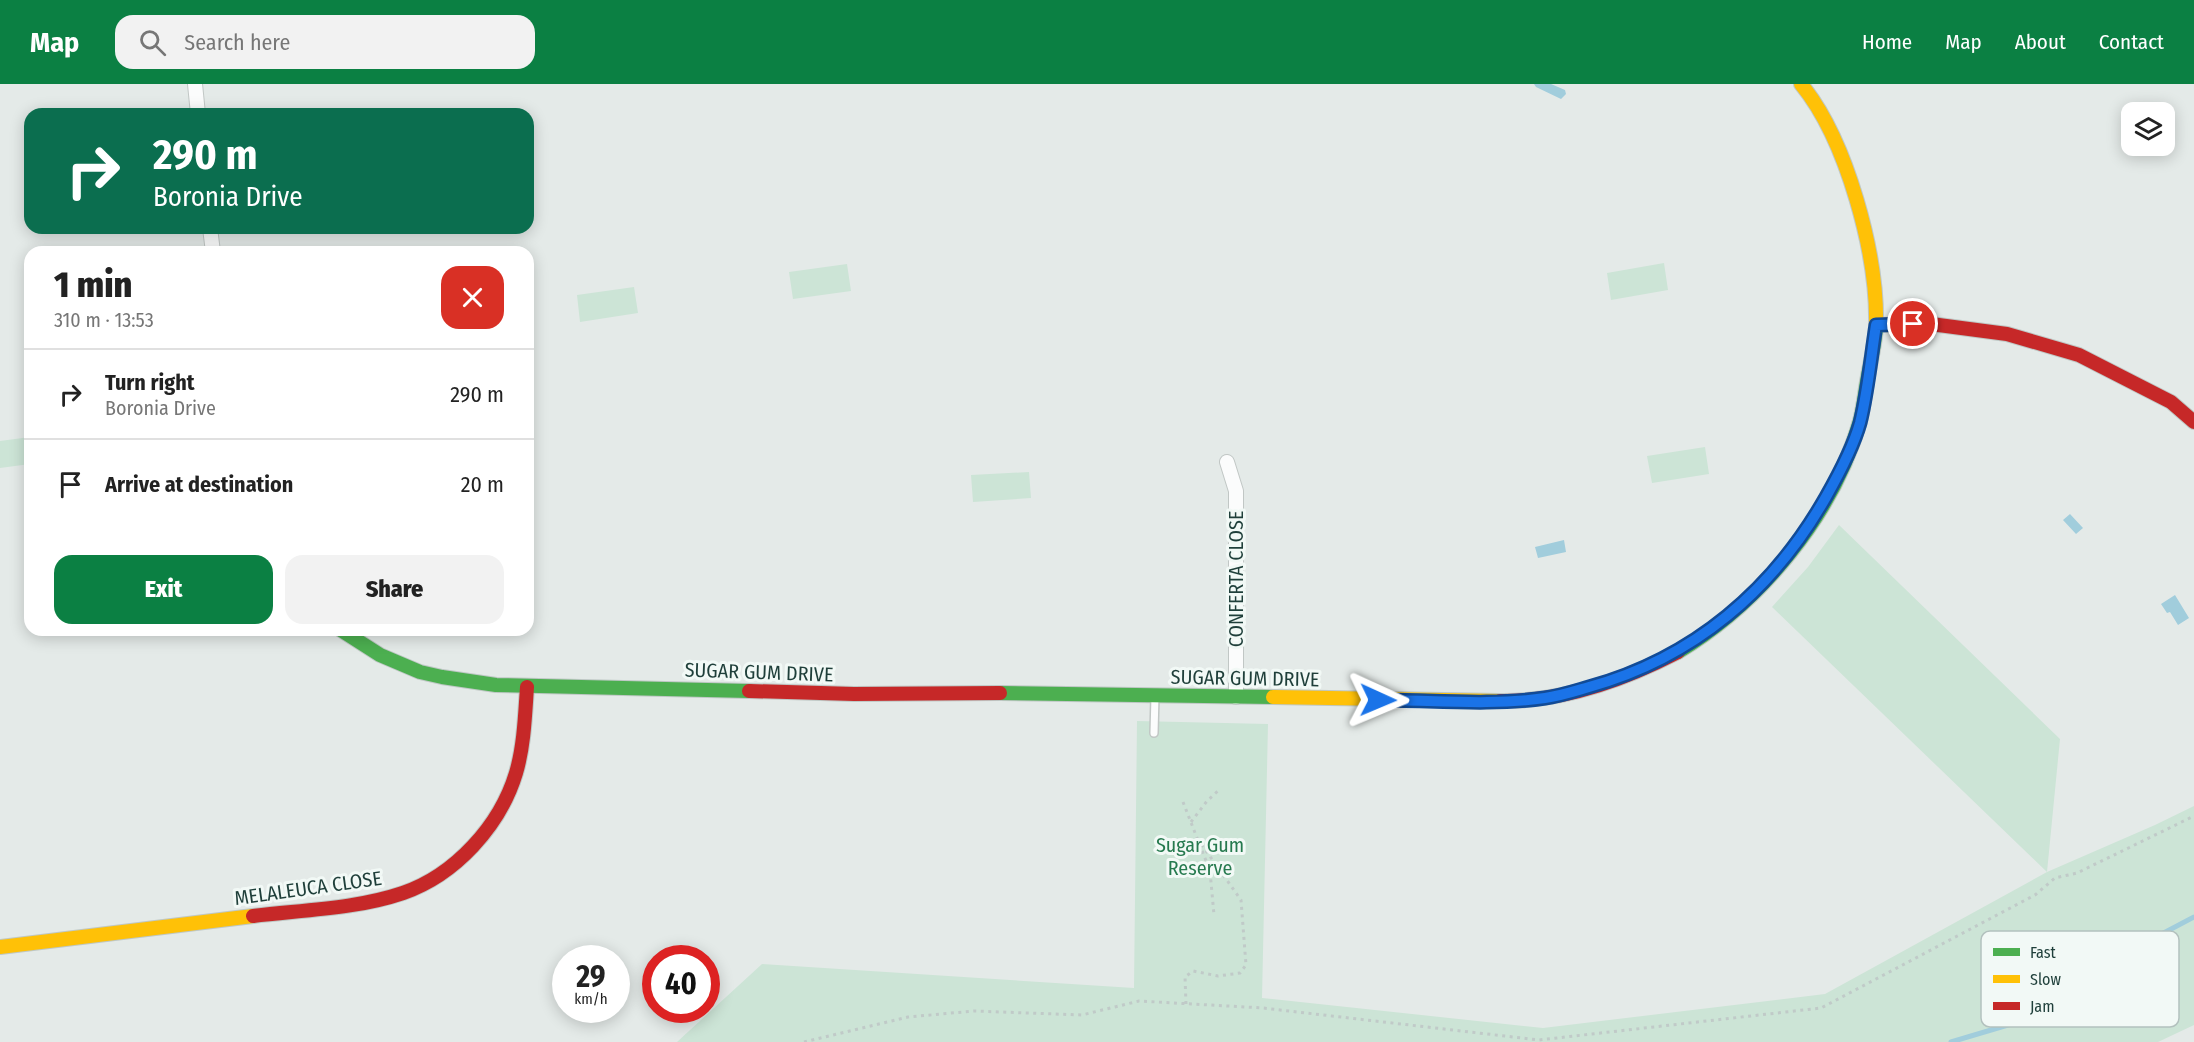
<!DOCTYPE html>
<meta charset="utf-8">
<style>
body{margin:0;font-family:"Fira Sans Condensed",sans-serif;background:#f2f2f2;color:#222;height:100vh;display:flex;flex-direction:column;font-size:22px;white-space:nowrap}
*{box-sizing:border-box;margin:0}
p{font-size:20px;color:#767676}
.icon{flex:none;width:33px;height:33px;fill:none;stroke:currentColor;stroke-width:2;stroke-linecap:round;stroke-linejoin:round}
.map{position:relative;flex:1;overflow:hidden}
.side{position:absolute;left:24px;top:162px;width:510px;height:390px;display:flex;flex-direction:column;background:#fff;border-radius:18px;box-shadow:0 3px 15px #0003}
.side>*{flex:none}
.banner{position:absolute;left:24px;top:24px;width:510px;height:126px;border-radius:18px;box-shadow:0 3px 15px #0003;background:#0b6e4f;color:#fff;overflow:hidden}
.fabs{position:absolute;left:2121px;top:18px;display:grid;gap:12px}
.fabs a{display:grid;place-items:center;width:54px;height:54px;border-radius:12px;background:#fff;box-shadow:0 3px 15px #0003;font-size:30px}
.speed{position:absolute;left:552px;top:861px;display:flex;gap:12px;font-size:30px;font-weight:700;text-align:center}
.speed>*{display:grid;place-content:center;width:78px;height:78px;border-radius:50%;background:#fff;box-shadow:0 3px 15px #0003;line-height:1}
.speed small{font-size:15px;font-weight:400}
.speed .limit{border:9px solid #d22;background:#fff;color:#111}
.pin{position:absolute;display:grid;place-items:center;width:51px;height:51px;color:#fff;margin:-26px;border:3px solid #fff;border-radius:50%;box-shadow:0 2px 6px #0007}
.me{position:absolute;width:66px;margin:-33px;rotate:91deg;stroke-linejoin:round;filter:drop-shadow(0 0 4px #0008)}
.turn{display:flex;align-items:center;gap:21px;height:126px;padding:0 30px;font-size:27px}
.turn .icon{width:78px;height:78px;stroke-width:2.5}
.turn b{display:block;font-size:42px;line-height:51px}
.round{display:grid;place-items:center;flex:none;width:63px;height:63px;border-radius:18px;background:#f2f2f2}
.overview{display:flex;align-items:center;justify-content:space-between;height:102px;padding:0 30px}
h1{font-size:36px;font-weight:800;line-height:45px}
.primary-button{display:flex;gap:12px;margin-top:auto;padding:12px 30px}
.primary-button a{flex:1;height:69px;border-radius:18px;background:#0b8043;color:#fff;font-size:24px;font-weight:800;line-height:69px;text-align:center}
.primary-button a+a{background:#f2f2f2;color:#222}
ul{padding:0;list-style:none}
li{display:flex;align-items:center;gap:18px;height:90px;padding:0 30px;border-top:2px solid #e0e0e0}
li div{flex:1}
li b{display:block;font-size:22px}
li em{font-style:normal}
header{display:flex;align-items:center;gap:36px;box-sizing:border-box;height:84px;padding:0 30px;background:#0b8043;color:#fff}
header strong{font-size:28px}
nav{display:flex;gap:33px;margin-inline-start:auto;font-size:21px}
.search{width:420px;height:54px;background:#f2f2f2;display:flex;align-items:center;gap:15px;box-sizing:border-box;padding:0 21px;border-radius:18px;color:#767676;font-size:22px}
.map>svg:first-child{display:block}
.green{fill:#cce4d6}
.water{fill:#a1cddc}
.lines{fill:none;stroke-linecap:round;stroke-linejoin:round}
.stream{stroke:#a1cddc;stroke-width:5}
.lane-casing{stroke:#c1c7c5;stroke-width:10}
.street-casing{stroke:#c1c7c5;stroke-width:16}
.fast-casing{stroke:#bfc8c5;stroke-width:16}
.slow-casing{stroke:#bfc8c5;stroke-width:16}
.jam-casing{stroke:#bfc8c5;stroke-width:16}
.path{stroke:#c0cac8;stroke-width:3;stroke-dasharray:3 4.5;stroke-linecap:butt}
.lane{stroke:#fbfcfc;stroke-width:7}
.street{stroke:#fbfcfc;stroke-width:14}
.fast{stroke:#4caf50;stroke-width:14}
.slow{stroke:#ffc107;stroke-width:14}
.jam{stroke:#c62828;stroke-width:14}
.route-casing{stroke:#114b97;stroke-width:15}
.route{stroke:#1a73e8;stroke-width:10}
.labels{text-anchor:middle;dominant-baseline:central;stroke-width:6;stroke-linejoin:round;paint-order:stroke}
.street-label{font-size:20px;fill:#1f3f3a;stroke:#f2f9f6}
.park-label{font-size:20px;fill:#267a4f;stroke:#f2f9f6}
.key{fill:#f2f9f6;stroke:#b3c1be;stroke-width:1.5}
.key-label{font-size:16px;fill:#1f3f3a}
</style>
<header>
<strong>Map</strong>
<div class="search"><svg class="icon" aria-label="search" viewBox="0 0 24 24"><circle cx="10" cy="10" r="6"/><path d="M15 15l6 6"/></svg>Search here</div>
<nav><a>Home</a><a>Map</a><a>About</a><a>Contact</a></nav>
</header>
<div class="map">
<svg width="2194" height="958" viewBox="0 0 2194 958">
<rect width="100%" height="100%" fill="#e4eae8"/>
<!-- green -->
<path class="green" d="M1664 179 1668 206 1611 216 1607 189Z
M847 180 851 207 793 215 789 188Z
M634 203 638 229 580 238 577 211Z
M30 353V380L0 384V357Z
M1705 363 1709 390 1652 399 1647 372Z
M1029 388 1031 414 973 418 971 391Z
M1839 441 2060 655 2047 788 2155 741 2194 722V941L2158 958H677L762 880 1134 904 1137 637 1268 640 1262 914 1543 944 1825 910 2047 788 1772 523 1808 483Z"/>
<!-- water -->
<path class="water" d="M1534 0H1551L1565 6 1566 10 1561 15 1536 3Z
M2070 430 2083 444 2076 450 2063 436Z
M1564 456 1566 468 1538 474 1535 463Z
M2175 511 2189 534 2178 541 2170 528 2167 529 2161 520Z"/>
<g class="lines">
<!-- stream -->
<path class="stream" d="M1951 958 2018 938 2156 853 2194 833"/>
<defs>
<path id="lane" d="M1154 649 1155 612"/>
<path id="street" d="M195 0 198 30
M210 144 213 168
M1227 378 1236 407V613"/>
<path id="fast" d="M341 546 380 571 420 588 442 593 496 601 749 607
M1678 568C1761 518 1833 431 1860 337 1864 322 1865 307 1868 292 1871 276 1875 259 1876 243
M1000 609 1273 613"/>
<path id="slow" d="M1801 0C1847 56 1878 171 1876 243
M1273 613 1500 617
M0 863 253 832"/>
<path id="jam" d="M1876 241 1931 240 2007 250 2079 271 2171 318 2194 338
M749 607 854 610 1000 609
M1500 617C1562 618 1624 596 1678 568
M253 832C303 826 356 825 403 809 455 791 500 742 516 689 524 662 525 632 527 603"/>
</defs>
<!-- lane casing -->
<use href="#lane" class="lane-casing"/>
<!-- street casing -->
<use href="#street" class="street-casing"/>
<!-- fast casing -->
<use href="#fast" class="fast-casing"/>
<!-- slow casing -->
<use href="#slow" class="slow-casing"/>
<!-- jam casing -->
<use href="#jam" class="jam-casing"/>
<!-- path -->
<path class="path" d="M1183 718 1210 787 1214 831
M1191 738 1207 717 1219 706
M1186 920 1185 893 1193 887 1218 892 1240 889 1246 881 1241 816 1199 757
M804 958 908 933 974 927 1082 931 1139 917 1263 924 1539 956 1821 924 2035 811 2055 794 2077 789 2194 732"/>
<!-- lane -->
<use href="#lane" class="lane"/>
<!-- street -->
<use href="#street" class="street"/>
<!-- fast -->
<use href="#fast" class="fast"/>
<!-- slow -->
<use href="#slow" class="slow"/>
<!-- jam -->
<use href="#jam" class="jam"/>
</g>
<g class="lines">
<defs>
<path id="route" d="M1378 616C1433 616 1490 622 1545 614 1560 612 1575 607 1589 603 1694 574 1773 506 1826 413 1839 390 1853 364 1860 339 1868 307 1871 273 1876 241L1913 240"/>
</defs>
<!-- route casing -->
<use href="#route" class="route-casing"/>
<!-- route -->
<use href="#route" class="route"/>
</g>
<g class="labels">
<!-- street labels -->
<g class="street-label">
<text transform="translate(1236 495) rotate(-90)">CONFERTA CLOSE</text>
<text transform="translate(759 588) rotate(2)">SUGAR GUM DRIVE</text>
<text transform="translate(1245 594) rotate(1)">SUGAR GUM DRIVE</text>
<text transform="translate(308 804) rotate(-8)">MELALEUCA CLOSE</text>
</g>
<!-- park labels -->
<g class="park-label">
<text x="1200" y="761">Sugar Gum<tspan x="1200" dy="23">Reserve</tspan></text>
</g>
</g>
<!-- legend -->
<rect x="1981" y="847" width="198" height="96" rx="9" class="key"/>
<rect x="1993" y="864" width="27" height="8" fill="#4caf50"/>
<rect x="1993" y="891" width="27" height="8" fill="#ffc107"/>
<rect x="1993" y="918" width="27" height="8" fill="#c62828"/>
<g class="key-label">
<text x="2030" y="874">Fast</text>
<text x="2030" y="901">Slow</text>
<text x="2030" y="928">Jam</text>
</g>
</svg>
<div class="fabs">
<a><svg class="icon" aria-label="layers" viewBox="0 0 24 24"><path d="M12 4l9 5-9 5-9-5zM3 14l9 5 9-5"/></svg></a>
</div>
<div class="speed"><div>29<small>km/h</small></div><div class="limit">40</div></div>
<div class="pin" style="left:1913px;top:240px;background:#d93025"><svg class="icon" aria-label="arrive" viewBox="0 0 24 24"><path d="M6 21V4h12l-3 4 3 4H6"/></svg></div>
<svg class="me" style="left:1378px;top:616px" viewBox="-20 -20 40 40"><path d="M0-17L14 15 0 8-14 15z" fill="#1a73e8" stroke="#fff" stroke-width="4"/></svg>
<div class="banner">
<div class="turn"><svg class="icon" aria-label="right" viewBox="0 0 24 24"><path d="M7 20v-9h11M14 6l5 5-5 5"/></svg><div><b>290 m</b>Boronia Drive</div></div>
</div>
<section class="side">
<div class="overview"><div><h1>1 min</h1><p>310 m · 13:53</p></div><a class="round" style="background:#d93025;color:#fff"><svg class="icon" aria-label="close" viewBox="0 0 24 24"><path d="M6 6l12 12M18 6L6 18"/></svg></a></div>
<ul>
<li><svg class="icon" aria-label="right" viewBox="0 0 24 24"><path d="M7 20v-9h11M14 6l5 5-5 5"/></svg><div><b>Turn right</b><p>Boronia Drive</p></div><em>290 m</em></li>
<li><svg class="icon" aria-label="arrive" viewBox="0 0 24 24"><path d="M6 21V4h12l-3 4 3 4H6"/></svg><div><b>Arrive at destination</b></div><em>20 m</em></li>
</ul>
<div class="primary-button"><a>Exit</a><a>Share</a></div>
</section>
</div>
